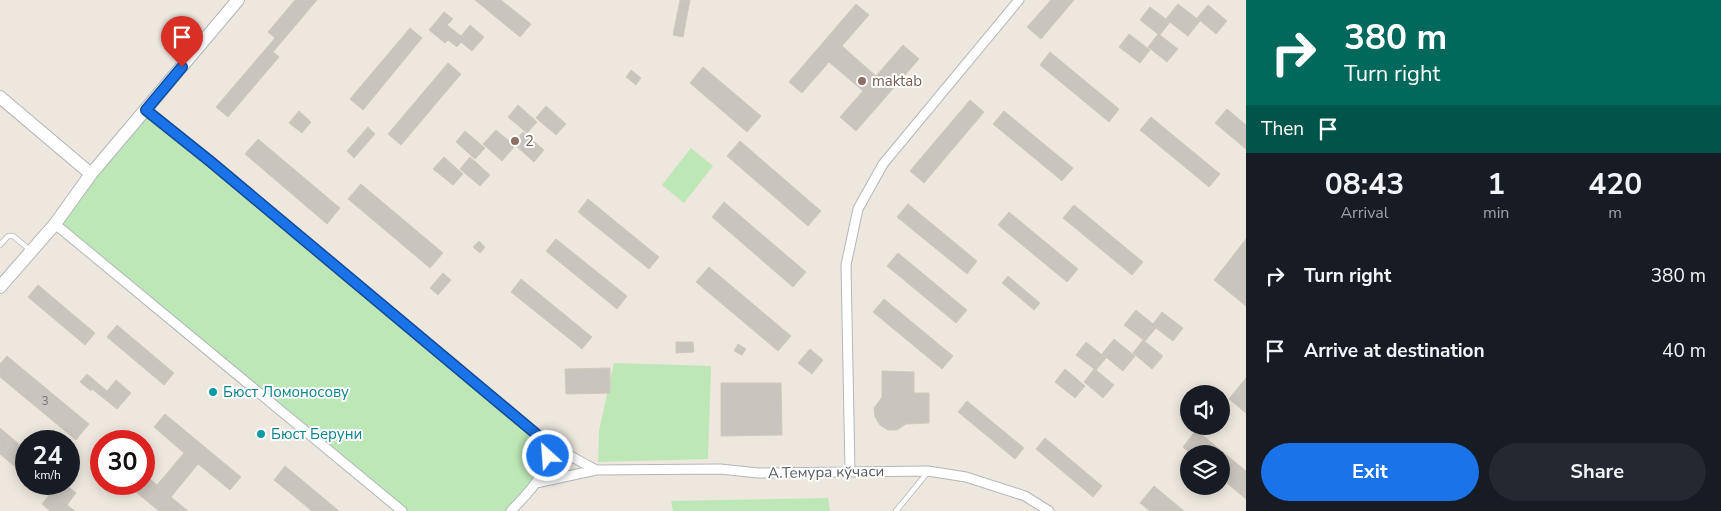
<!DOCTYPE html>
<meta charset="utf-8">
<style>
body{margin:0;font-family:"Nunito Sans",sans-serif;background:#242831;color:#f1f3f6;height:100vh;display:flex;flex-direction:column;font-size:19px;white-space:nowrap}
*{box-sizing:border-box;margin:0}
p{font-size:16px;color:#9ea1a6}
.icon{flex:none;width:28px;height:28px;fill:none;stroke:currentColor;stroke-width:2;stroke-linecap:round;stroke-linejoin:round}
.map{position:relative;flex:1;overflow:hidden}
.side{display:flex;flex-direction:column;background:#171b24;width:475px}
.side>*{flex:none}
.banner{background:#00695c;color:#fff;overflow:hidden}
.buttons{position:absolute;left:1180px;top:385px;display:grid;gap:10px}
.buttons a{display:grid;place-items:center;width:50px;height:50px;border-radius:50%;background:#171b24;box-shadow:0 2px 12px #0003;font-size:25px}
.speed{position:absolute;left:15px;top:430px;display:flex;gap:10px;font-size:25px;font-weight:700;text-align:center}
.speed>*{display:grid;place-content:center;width:65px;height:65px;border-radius:50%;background:#171b24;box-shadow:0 2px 12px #0003;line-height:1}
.speed small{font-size:12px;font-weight:400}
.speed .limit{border:8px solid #d22;background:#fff;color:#111}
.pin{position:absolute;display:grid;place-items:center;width:42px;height:42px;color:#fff;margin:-51px -21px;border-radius:50% 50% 50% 0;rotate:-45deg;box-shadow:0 0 5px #0007}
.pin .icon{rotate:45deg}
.me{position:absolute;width:55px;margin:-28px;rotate:334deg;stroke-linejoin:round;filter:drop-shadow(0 0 4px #0008)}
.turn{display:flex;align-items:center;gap:18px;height:105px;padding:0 15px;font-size:22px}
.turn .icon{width:65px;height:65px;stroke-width:2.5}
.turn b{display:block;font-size:35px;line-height:42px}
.then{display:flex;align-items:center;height:48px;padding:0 15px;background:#0003;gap:10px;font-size:19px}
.eta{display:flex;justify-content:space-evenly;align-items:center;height:85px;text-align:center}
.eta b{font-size:30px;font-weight:700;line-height:35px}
.primary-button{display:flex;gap:10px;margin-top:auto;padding:10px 15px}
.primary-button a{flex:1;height:58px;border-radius:30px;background:#1a73e8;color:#fff;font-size:20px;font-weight:700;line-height:58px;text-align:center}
.primary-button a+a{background:#242831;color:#f1f3f6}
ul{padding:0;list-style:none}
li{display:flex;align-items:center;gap:15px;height:75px;padding:0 15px}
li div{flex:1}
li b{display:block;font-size:19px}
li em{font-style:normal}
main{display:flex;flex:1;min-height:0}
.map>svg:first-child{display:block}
.green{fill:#bee7b7}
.building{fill:#c9c4bd;stroke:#d1c8bc}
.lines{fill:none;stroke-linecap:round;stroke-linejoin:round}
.lane-casing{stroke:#b1b7bb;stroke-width:6}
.street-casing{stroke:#b1b7bb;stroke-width:11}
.secondary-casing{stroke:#b0b6bb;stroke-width:14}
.lane{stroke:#fff;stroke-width:4.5}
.street{stroke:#fff;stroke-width:9}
.secondary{stroke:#fff;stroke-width:12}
.route-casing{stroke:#114b97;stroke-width:12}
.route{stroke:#1a73e8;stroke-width:9}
.education-dot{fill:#8d6e63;stroke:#fff;stroke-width:2}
.culture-dot{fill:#0f9aa8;stroke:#fff;stroke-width:2}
.labels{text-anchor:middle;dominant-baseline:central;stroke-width:4;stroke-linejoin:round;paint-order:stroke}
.number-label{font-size:12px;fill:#747778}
.education-label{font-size:15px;fill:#785e54;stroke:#fff;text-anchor:start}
.culture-label{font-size:15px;fill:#0d838f;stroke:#fff;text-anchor:start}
.street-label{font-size:15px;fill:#575d61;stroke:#fff}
</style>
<main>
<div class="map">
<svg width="1246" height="511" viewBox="0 0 1246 511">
<rect width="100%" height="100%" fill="#ede7de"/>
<!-- green -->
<path class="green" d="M146 110 547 443 546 467 511 511H402L55 224Z
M691 148 713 166 684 203 662 185Z
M614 363 711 366 708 459 598 462 599 431Z
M828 498 830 511H673L671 501Z"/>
<!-- building -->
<path class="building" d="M295 0H317L273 52 279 57 228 117 216 107 275 38 268 32Z
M475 0H501L531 24 520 37Z
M680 0H690L683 37 673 35Z
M1051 0H1074L1041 39 1027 27Z
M856 4 869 15 842 46 876 76 903 45 919 59 856 131 840 117 863 91 829 62 802 93 789 82Z
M1178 4 1200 21 1188 36 1166 19Z
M1208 5 1227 21 1216 34 1197 18Z
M1150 7 1170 22 1160 35 1178 49 1167 62 1148 47 1158 34 1140 20Z
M444 12 453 19 447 25 461 36 470 25 484 37 472 51 461 42 457 47 448 40 445 43 429 30Z
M410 28 422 38 363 110 350 99Z
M1129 34 1150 50 1140 63 1119 47Z
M1050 52 1119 109 1109 122 1040 65Z
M448 63 461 74 401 145 388 134Z
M703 67 761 116 747 132 690 83Z
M631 70 641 78 636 85 626 77Z
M970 100 984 112 924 183 910 171Z
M518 105 537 122 527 133 508 117Z
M546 106 566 124 556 135 536 118Z
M1227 109 1246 125V149L1215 123Z
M299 111 311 122 302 133 289 123Z
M1004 111 1073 168 1062 181 993 124Z
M1151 117 1220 174 1209 187 1140 130Z
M368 127 375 134 354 158 347 151Z
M496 130 515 146 502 161 483 144Z
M465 131 485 148 475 159 456 142Z
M523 132 544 150 534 162 513 143Z
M258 139 340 208 327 224 245 154Z
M740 141 821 211 808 226 727 156Z
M444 157 463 174 453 185 433 169Z
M470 157 490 175 480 186 460 169Z
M361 184 443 253 430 268 348 199Z
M588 199 659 257 649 269 578 212Z
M724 202 806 272 793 287 712 217Z
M908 204 977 261 967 274 897 217Z
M1074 205 1143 262 1132 275 1063 218Z
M1009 212 1078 269 1067 282 998 225Z
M556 239 627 296 617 309 546 251Z
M1246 239V306L1214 280Z
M479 241 485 247 480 253 473 247Z
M898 253 967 310 956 323 887 266Z
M709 267 791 336 778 351 696 282Z
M443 273 451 280 438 295 430 288Z
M1008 276 1040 303 1034 310 1002 283Z
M521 279 592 337 582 349 511 292Z
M38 285 95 333 85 345 28 297Z
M884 299 953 356 942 369 873 312Z
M1136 310 1153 324 1162 312 1183 328 1173 341 1156 328 1145 341 1124 325Z
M117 325 174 373 164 385 107 337Z
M1114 339 1135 356 1123 371 1102 354Z
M1143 340 1163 356 1152 369 1133 353Z
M676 342H693L694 352 676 353Z
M1086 342 1106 358 1096 370 1114 385 1103 398 1084 382 1094 369 1076 355Z
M738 344 746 349 742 355 734 351Z
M810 349 823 360 812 374 798 363Z
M7 356 89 424 76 440 0 377V364Z
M610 368V393L566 394 565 369Z
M1065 369 1085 386 1075 398 1055 382Z
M882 371 914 372V393H929V423L906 424 897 430H888L880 425 875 417 874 408 882 397Z
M87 374 107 391 116 380 131 393 117 409 92 389 91 391 80 382Z
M1246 378V413L1229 399Z
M721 383H781L782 435 721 436Z
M967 401 1024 448 1015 459 958 412Z
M165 414 241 477 230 490 198 464 171 497 188 511H159L126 484H144V474L157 485 184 453 154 427Z
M0 428 26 450V476L0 454Z
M1196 430 1246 471V499L1221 478V454H1191L1183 447Z
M1045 438 1102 486 1093 497 1036 449Z
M285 466 339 511H312L274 480Z
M58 484H65L76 493 67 505 75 511H50L42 504Z
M1154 486 1184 511H1150L1140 503Z"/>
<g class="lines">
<defs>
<path id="lane" d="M0 245 8 236H13L30 250
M896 511 928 472"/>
<path id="street" d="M146 110 211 162 547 443C549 475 531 489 511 511
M55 224 402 511
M547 443 596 470
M850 472 846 265 858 209 883 164 1019 0
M536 483 596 470 720 469 758 473 928 471 966 477 1025 496 1049 511"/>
<path id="secondary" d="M0 97 91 174
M0 287 55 224 91 174 238 0"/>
</defs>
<!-- lane casing -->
<use href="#lane" class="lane-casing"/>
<!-- street casing -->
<use href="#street" class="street-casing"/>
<!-- secondary casing -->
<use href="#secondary" class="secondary-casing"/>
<!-- lane -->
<use href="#lane" class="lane"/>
<!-- street -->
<use href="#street" class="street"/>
<!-- secondary -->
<use href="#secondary" class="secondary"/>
</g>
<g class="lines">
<defs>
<path id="route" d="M182 67 146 110 211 162 547 443 548 456"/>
</defs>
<!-- route casing -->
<use href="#route" class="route-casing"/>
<!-- route -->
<use href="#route" class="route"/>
</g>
<!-- markers -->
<g class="education-dot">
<circle cx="862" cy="81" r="5"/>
<circle cx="515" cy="141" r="5"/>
</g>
<g class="culture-dot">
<circle cx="213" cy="392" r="5"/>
<circle cx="261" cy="434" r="5"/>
</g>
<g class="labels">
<!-- number labels -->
<g class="number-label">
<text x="45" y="401">3</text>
</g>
<!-- education labels -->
<g class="education-label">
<text x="872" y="81">maktab</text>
<text x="525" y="141">2</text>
</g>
<!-- culture labels -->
<g class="culture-label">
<text x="223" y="392">Бюст Ломоносову</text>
<text x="271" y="434">Бюст Беруни</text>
</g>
<!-- street labels -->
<g class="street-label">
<text transform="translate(826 472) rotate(-1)">А.Темура кўчаси</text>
</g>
</g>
</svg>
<div class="buttons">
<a><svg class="icon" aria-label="sound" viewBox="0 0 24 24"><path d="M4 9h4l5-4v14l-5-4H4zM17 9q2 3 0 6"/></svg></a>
<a><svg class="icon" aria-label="layers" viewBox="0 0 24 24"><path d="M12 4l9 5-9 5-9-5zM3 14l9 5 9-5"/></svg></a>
</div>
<div class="speed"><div>24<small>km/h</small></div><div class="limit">30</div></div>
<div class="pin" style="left:182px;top:67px;background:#d93025"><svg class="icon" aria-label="arrive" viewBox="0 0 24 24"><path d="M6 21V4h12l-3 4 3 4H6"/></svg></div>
<svg class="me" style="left:548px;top:456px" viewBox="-20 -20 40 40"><circle r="17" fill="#1a73e8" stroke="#fff" stroke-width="3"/><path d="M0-11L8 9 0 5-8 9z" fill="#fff"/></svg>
</div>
<section class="side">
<div class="banner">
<div class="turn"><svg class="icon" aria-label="right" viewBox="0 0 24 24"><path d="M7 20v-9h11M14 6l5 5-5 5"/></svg><div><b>380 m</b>Turn right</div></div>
<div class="then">Then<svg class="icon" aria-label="arrive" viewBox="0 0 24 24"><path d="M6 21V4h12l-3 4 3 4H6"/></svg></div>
</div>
<div class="eta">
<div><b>08:43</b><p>Arrival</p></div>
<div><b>1</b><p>min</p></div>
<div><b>420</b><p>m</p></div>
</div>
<ul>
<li><svg class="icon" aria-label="right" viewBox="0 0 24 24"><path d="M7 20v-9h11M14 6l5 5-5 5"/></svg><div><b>Turn right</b></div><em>380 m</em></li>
<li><svg class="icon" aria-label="arrive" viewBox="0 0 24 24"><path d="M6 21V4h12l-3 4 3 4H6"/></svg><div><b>Arrive at destination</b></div><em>40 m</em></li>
</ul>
<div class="primary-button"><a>Exit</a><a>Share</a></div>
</section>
</main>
